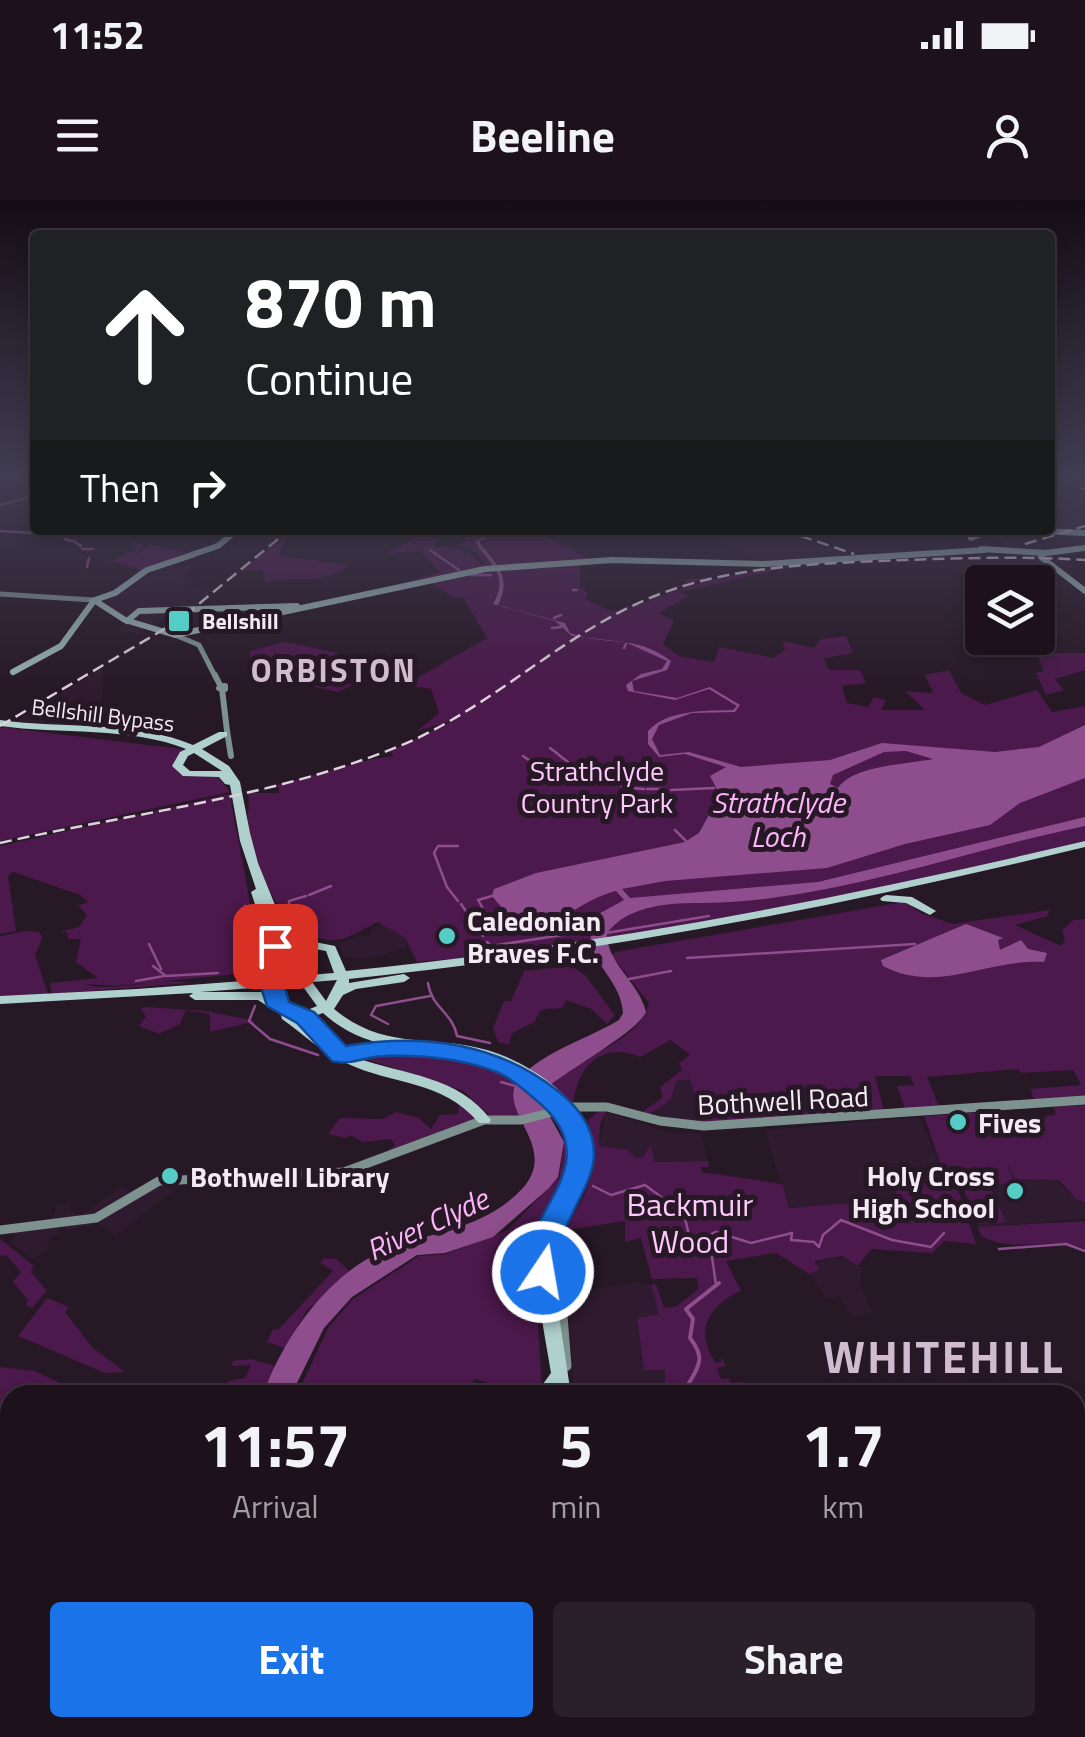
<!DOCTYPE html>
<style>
body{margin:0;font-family:"Titillium Web",sans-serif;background:#2a2029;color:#f1f3f6;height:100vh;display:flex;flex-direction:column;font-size:38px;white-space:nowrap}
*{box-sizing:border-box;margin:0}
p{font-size:32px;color:#a09ea3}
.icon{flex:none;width:55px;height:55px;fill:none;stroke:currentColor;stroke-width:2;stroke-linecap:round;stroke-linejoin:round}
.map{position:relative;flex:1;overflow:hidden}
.panel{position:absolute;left:0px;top:1185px;width:1085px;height:352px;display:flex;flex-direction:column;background:#1d121c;border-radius:30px 30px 0 0;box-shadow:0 5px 15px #0003,0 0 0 2px #3b323b}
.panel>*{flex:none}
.guide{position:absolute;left:30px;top:30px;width:1025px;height:305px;border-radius:10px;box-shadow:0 5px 15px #0003,0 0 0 2px #3b323b;background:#202124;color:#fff;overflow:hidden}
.controls{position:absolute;left:965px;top:365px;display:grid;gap:20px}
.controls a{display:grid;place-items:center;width:90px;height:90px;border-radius:10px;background:#1d121c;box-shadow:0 5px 15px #0003,0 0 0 2px #3b323b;font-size:50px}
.pin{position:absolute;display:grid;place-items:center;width:85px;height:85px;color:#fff;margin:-42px;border-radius:20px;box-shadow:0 5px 15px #0006}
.me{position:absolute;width:110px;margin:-55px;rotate:12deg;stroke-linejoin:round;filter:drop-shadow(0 0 8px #0008)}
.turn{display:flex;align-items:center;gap:35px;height:210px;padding:0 50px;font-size:45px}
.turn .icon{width:130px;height:130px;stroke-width:2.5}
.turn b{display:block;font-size:70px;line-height:85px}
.then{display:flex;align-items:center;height:95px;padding:0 50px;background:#0003;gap:20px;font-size:38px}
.eta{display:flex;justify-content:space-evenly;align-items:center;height:170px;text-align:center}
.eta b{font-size:60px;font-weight:700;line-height:70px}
.cta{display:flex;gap:20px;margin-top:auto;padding:20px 50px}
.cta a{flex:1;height:115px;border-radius:10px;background:#1a73e8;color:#fff;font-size:40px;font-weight:700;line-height:115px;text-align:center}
.cta a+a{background:#2a2029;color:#f1f3f6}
.status{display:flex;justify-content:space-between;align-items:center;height:70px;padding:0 50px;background:#1d121c;direction:ltr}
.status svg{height:28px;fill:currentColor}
header{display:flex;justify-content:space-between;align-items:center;height:130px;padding:0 50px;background:#1d121c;font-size:45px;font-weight:700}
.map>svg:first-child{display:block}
.built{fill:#2f1b2f}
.green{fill:#4b194b}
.water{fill:#8e4e8d;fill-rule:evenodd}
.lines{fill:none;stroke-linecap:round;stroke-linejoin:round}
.stream-far1{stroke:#8e4e8d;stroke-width:2.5}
.stream{stroke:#8e4e8d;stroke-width:4}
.secondary-far3{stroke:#7d918f;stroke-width:5}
.secondary-far2{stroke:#7d918f;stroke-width:6}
.secondary-far1{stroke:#7d918f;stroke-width:9}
.secondary{stroke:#7d918f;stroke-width:11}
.primary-far1{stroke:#97b2b0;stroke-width:6}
.primary{stroke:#97b2b0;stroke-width:15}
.highway{fill:#afd0cd;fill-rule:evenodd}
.rail-far1{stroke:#ded3dd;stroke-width:2.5;stroke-dasharray:12 6;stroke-linecap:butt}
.rail{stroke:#ded3dd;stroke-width:4;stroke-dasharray:29 15;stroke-linecap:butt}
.route{fill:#1a73e8;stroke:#114b97;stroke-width:2.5}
.poi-dot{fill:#55cdc6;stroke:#271826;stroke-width:4}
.labels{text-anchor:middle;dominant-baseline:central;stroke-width:10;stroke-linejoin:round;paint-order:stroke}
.far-poi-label{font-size:22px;font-weight:bold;fill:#f4eaf4;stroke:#271826;text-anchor:start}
.far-street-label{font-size:22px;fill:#f4eaf4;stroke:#271826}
.park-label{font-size:28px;fill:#ffc9fd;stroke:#271826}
.poi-label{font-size:28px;font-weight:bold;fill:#f4eaf4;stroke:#271826;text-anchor:start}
.street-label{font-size:28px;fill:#f4eaf4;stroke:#271826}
.water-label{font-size:30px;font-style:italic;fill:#fbb4f9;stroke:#271826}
.far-district-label{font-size:32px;font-weight:bold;letter-spacing:2.5px;fill:#d1bccf;stroke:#271826}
.near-park-label{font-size:32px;fill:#ffc9fd;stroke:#271826}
.near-district-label{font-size:45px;font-weight:bold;letter-spacing:2.5px;fill:#d1bccf;stroke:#271826}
</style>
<div class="status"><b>11:52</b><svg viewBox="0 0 49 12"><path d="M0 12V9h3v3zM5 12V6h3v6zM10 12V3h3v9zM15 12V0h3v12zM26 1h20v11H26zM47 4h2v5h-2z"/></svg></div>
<header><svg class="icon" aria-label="menu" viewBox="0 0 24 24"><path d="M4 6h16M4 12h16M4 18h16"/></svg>Beeline<svg class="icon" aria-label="person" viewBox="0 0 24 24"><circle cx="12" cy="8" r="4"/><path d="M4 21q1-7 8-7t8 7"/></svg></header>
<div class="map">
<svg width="1085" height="1537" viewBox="0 0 1085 1537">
<rect width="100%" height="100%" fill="#271826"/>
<!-- built -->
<path class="built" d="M1085 286V325L1074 329H1085V353L1076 349 1043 357 1065 360 1073 367 1036 363 1031 355 1001 348 1005 343 985 330H1050V297Z
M731 330H780L855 356 751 359 720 339Z
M166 364 191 367 182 379 195 382 191 387 213 390 188 412H160L168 414 139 434 117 430 140 412 137 409 126 418 102 403Z
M102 468 103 515 127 531 13 523Z
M383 724 405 738 407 748 371 758 343 757 340 744 359 735 370 737 372 728Z
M691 879 702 924 648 915 677 881Z
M606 912 673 934 700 933 708 961 654 962 651 946 642 958H634L599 946Z
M919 917 944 974 891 976 899 999 788 1008 765 930Z
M1007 962 1055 978 1071 995 1085 1001V1019L978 1027 956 967Z
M160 983 182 984 115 1036 99 1024 65 1031V1023L53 1019 57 1006 67 1002H71L70 1011 81 1016 122 986 132 993Z
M59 1024 60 1033 47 1040 48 1050 33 1059 9 1042 15 1037 10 1029Z
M837 1057 862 1067 860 1082 872 1113 854 1119 839 1096 826 1099 809 1074 819 1070 815 1063Z
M636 1082 651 1085 660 1114 637 1119 644 1170 665 1169 664 1195H574L568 1093Z
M244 1528H496L498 1537H223Z"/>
<!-- green -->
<path class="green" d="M473 330H541L538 332 590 359 487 368 475 352 456 345 468 341 460 334Z
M287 333 279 356 350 365C312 389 302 373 265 383L263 370 244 369Z
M428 336 438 340 434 346 438 348C459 345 473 351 484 369L402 382 440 372 420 350 384 355 415 337Z
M129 342 141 343 143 347 131 359 151 345 189 353 152 367 102 398 75 397H102L137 374 139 369 111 361 139 348Z
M580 362V387L588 392 585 399 614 412 687 382 678 380 712 377 658 393 619 413C678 387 735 371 800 365L680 392 689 396 658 413 674 421 663 444 679 456 714 462 719 447 774 458 785 450 782 441 814 448 821 439 846 436 853 453 824 458 829 470H860L866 483 842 486 847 503 868 507 874 497 886 500 881 510H925L905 491 933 493 925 475 949 470 961 493 985 505 1037 490 1052 512 1085 506V641C866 694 642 745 417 762L405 738 378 722C365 727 348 740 334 740 282 742 259 670 248 631 245 618 251 607 248 593H279V587L266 588 373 559 393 556 390 551 455 520 417 531 439 513 431 489 405 485 487 438 463 397 454 398 432 384 454 374Z
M285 442 338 453 349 464 338 480 353 485 338 492 315 487 322 477 249 470 250 451Z
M1036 453H1085V470L1055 479 1064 490 1046 495 1036 473 1044 471Z
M0 527 181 549 187 551 174 562 178 572 217 575 230 592 0 641Z
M230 594C238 648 253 697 254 753L241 763 246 773 116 786 85 784C117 794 155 776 189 783L52 794 50 783 98 778 76 762 81 739H68L67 732H59L79 727 87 715 78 706 88 702 80 695 13 672 8 676 16 731 0 734V646Z
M904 702 923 714 953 724 1050 710 1047 716 1015 725 1061 746 1065 740 1062 730 1074 720 1085 719V897L1035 902 1030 889 1081 885 1073 870 1021 873 1018 869 927 877 939 906 905 909 897 886 914 885 910 876H875L884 911 702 924 690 879 677 881 670 900 648 915 641 913 662 898 660 887 682 870 679 863 690 855 671 840 640 857C603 841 578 865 573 903L548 887C574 858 641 842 649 803L612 756 615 752Z
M26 731 40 732 42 739 35 755 48 794 0 796V736Z
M571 766 585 775 615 815 607 824 591 809 566 800 563 807C549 812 540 802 535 822L512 833 509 845 498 842 493 828 504 801H511L524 771Z
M145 807 206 811 256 821 210 832V814L186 810 180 824 159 834 139 826 146 817 141 809Z
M382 849C430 852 479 850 521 877L520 918 490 916 463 891 360 857Z
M459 904 478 918 387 952 395 945 391 939 363 942 350 935 346 938 328 934 340 918 383 919 396 912 419 918 431 929 440 915 458 914Z
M1085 905V1002L1076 999 1059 980 1015 979 1007 962 1014 983 969 986 960 966H950L976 1044 944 1041 932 1053 871 1049 858 1066 841 1056 815 1061 819 1070 809 1074 776 1053 726 1061 741 1091C709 1105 693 1131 716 1163L722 1162 721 1157 726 1166 717 1168 721 1179 728 1178 731 1183 755 1180 718 1187 720 1195H664L665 1170H644L637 1118 659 1114 651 1085 656 1084 664 1108 677 1106 698 1089 697 1078 652 1079 641 1038 625 1042V1021L567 1030C571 1015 579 1007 585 993 595 972 593 942 588 920L599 911 606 912 600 924 599 946 628 950 635 958H642L651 945 654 962 708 961 709 967H701L702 972 782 984 789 1008 898 999 891 976 944 974 924 916 985 912 992 928 1024 929 1022 923 1056 914 1053 907Z
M552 915 566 920 573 933 572 957 534 1059 542 1191 531 1195 475 1179 462 1195H297L328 1128 353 1099 419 1056 446 1054 508 1030 559 977 565 938Z
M991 989 1006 1022 978 1024 964 990Z
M1085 1021V1049C1050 1036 1013 1054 981 1036L978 1027Z
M0 1039 34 1066 31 1072 47 1091 32 1108 25 1105 29 1101 13 1082 21 1072 6 1055 0 1056Z
M324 1058 336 1059 352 1073 307 1110 285 1148 267 1142 273 1129 278 1130 333 1071 320 1063Z
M47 1098 69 1107 65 1112 92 1147 125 1172 105 1173 18 1136Z
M251 1159 275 1166 263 1195H224L228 1181 245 1178 251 1165 232 1166 233 1161Z
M0 1167 34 1171 76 1190 74 1195H10V1261L0 1244Z
M37 1528H209L191 1537H51Z"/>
<!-- water -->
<path class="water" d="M495 330 479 342C495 363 513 376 498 405L565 423 570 433C608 447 634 433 671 461L667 470 632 481 634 491 677 498 710 487 740 505 735 512 692 513 659 525 652 539 660 555 689 552 741 567 830 560 882 543 995 552 1039 547 1085 525V578L1020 603 990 625 905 644 827 668 665 681 622 689 630 698 818 682 1085 617V626C959 652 833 701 705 703 672 703 629 704 607 733 606 763 639 782 646 812 636 834 562 872 538 895L564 942 558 977 549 988 493 1037 445 1053 417 1055 352 1097 324 1128 291 1195H263C282 1140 327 1075 383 1051 431 1031 483 1030 521 990 563 946 492 910 520 878 544 851 588 839 619 820L623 813C621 774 577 759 595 716L624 700 616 691C563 704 541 758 492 696L494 689 536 673 685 642 699 633 720 595 710 576 726 567 685 554 659 557 648 544V531C668 509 706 511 733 510L737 506 709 489 675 500 628 491 626 485 641 474 662 469 667 461 625 442 572 436 555 421 493 404C510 374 490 365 475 342ZM906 551 933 559C910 564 853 565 838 588L830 584 833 575 884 552Z
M966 724 1003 738 998 740 1000 750 1021 740 1028 749 1047 753 1044 762C989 758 938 795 883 766L881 760Z"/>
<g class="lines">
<!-- stream-far1 -->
<path class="stream-far1" d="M0 305 35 296
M0 331 47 334 64 330
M65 339 71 341
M73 341 81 346
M82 349H93
M430 350 459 370
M87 367 89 358
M471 375H491
M573 390H577
M554 418 561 415
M552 428 561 427
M624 448 626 444
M550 548 558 554
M559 555 578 570 629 588
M523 556 533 563
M535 563 561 572 577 570
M542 577 550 575
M631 588 644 589
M647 589H662
M671 590 714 588
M675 630 686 641
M458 646H438L434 653 447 687 458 701
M309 695 331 686
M492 696 478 700 487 716 506 714
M461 704 483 736
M245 706 257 709
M289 720V701L306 696
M606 733 709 716
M565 735 591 731
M487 742 491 746 562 735
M149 744 161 769
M687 758 915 744
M153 766 166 776 218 773
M629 779 671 771
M136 781 164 776
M428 783C431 807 453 813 457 836L490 843
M255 806 249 821 270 839 318 855
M388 824 371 815 376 806 430 796
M501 882 519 887
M593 986 611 995 645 985 684 1014 689 1035
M689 1036 703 1038 716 1032 751 1043 792 1033 791 1040 814 1042 819 1047 823 1035 841 1020 892 1040 931 1047 944 1033
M690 1038 712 1057 716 1085
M999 1049 1066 1044 1085 1051"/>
<!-- stream -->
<path class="stream" d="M698 1195 689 1183C701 1164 704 1156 690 1138L693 1119 686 1109 719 1083
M107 1537 110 1528"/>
<!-- secondary-far3 -->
<path class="secondary-far3" d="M0 394 93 400
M175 435 199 445 216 478"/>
<!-- secondary-far2 -->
<path class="secondary-far2" d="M215 475 221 487
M221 486H225V489L219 488Z
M222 489 227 531
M227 531 231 556"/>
<!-- secondary-far1 -->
<path class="secondary-far1" d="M0 1030 96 1018 159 981 344 972 484 920H521L573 907H607L660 921 704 926 1085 900"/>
<!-- secondary -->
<path class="secondary" d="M560 1091 566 1166"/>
<!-- primary-far1 -->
<path class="primary-far1" d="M1017 330 1085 333
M971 338 990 330
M981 349 1046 353 1085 348
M191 355 218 346 237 330
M1041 357 1085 391
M92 401 115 393 147 370 195 354
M97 402 125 420 175 435 485 369 612 360 764 364 984 350
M127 421 139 411 297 406
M13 472 61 446 93 402"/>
<!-- primary -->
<path class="primary" d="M858 1528 872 1537
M592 1537 608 1528
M1067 1537 1085 1519"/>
<!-- highway -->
<path class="highway" d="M0 520C63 529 134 520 193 545L219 532H227V536L202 549 229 566 240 582 250 633 258 663 290 742 292 747 310 741 335 746 346 771C597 746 841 699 1085 641V647C842 706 599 753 349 779V783L404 774 410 778 404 782 356 789 343 795 334 809C385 851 429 834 487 850 530 862 597 906 593 957 590 985 571 1010 561 1035L566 1040 568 1091 566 1095 556 1096 571 1195H535L551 1173C545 1134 534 1091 541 1051 548 1018 574 992 578 958 584 910 518 866 477 856 452 851 426 851 401 847L400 852 395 853 357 858C405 875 459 876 491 920L489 923H479C441 879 395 886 346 863 323 853 303 834 282 819L281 815 258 800H195L189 796 193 793 0 804V796L137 789 268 779 275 766 251 692 256 689 240 641 230 585 225 584 219 577 183 576 172 566 180 552 186 549C133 527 58 534 0 526ZM194 553 222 571H190L183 565 188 556ZM310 748 326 751 334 773 308 775 296 755ZM289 764 296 776 281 778ZM337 780 326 801 312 782ZM301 784 317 806 305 811 285 806 279 786ZM267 787 269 796 261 792H200ZM323 813C343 831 363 840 389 845L344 850 298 818 306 819Z
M886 695 912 697 936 711 930 715 906 703 882 701 880 699 882 697Z
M504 1528H542L544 1537H504Z
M607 1528H627L624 1537H603Z"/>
<!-- rail-far1 -->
<path class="rail-far1" d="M1081 289 1085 288
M783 330 854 354
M1025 344 1085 326
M0 526 178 421 289 330
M0 643C132 613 271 598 397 547 482 513 548 447 630 407 715 365 811 364 904 360 964 358 1024 356 1085 360"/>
<!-- rail -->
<path class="rail" d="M1075 1276 1085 1271
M207 1537 226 1528"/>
</g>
<!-- sky -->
<linearGradient id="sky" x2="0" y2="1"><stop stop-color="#150d15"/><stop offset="0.56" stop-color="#413d52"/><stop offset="1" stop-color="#413d52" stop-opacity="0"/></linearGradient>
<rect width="1085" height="492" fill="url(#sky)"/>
<!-- route -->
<path class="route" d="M275 740 286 746 292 766 284 784 289 802 314 812 346 846C423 833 497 843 558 891 578 907 595 928 594 956 593 981 571 1010 563 1035 558 1049 561 1066 553 1080H533C502 1023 620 968 536 900 524 890 513 879 499 873 464 859 423 855 385 856 367 856 350 866 332 861L297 823 267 806 260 784 269 766 264 746Z"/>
<!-- markers -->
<g class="poi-dot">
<rect x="167" y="409" width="24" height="24" rx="5"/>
<circle cx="447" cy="736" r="10"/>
<circle cx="958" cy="922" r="10"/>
<circle cx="170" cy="976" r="10"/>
<circle cx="1015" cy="991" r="10"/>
</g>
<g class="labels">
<!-- far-poi labels -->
<g class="far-poi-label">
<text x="202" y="421">Bellshill</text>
</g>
<!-- far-street labels -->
<g class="far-street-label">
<text transform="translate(103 515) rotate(7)">Bellshill Bypass</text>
</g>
<!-- park labels -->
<g class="park-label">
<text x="597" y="570">Strathclyde<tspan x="597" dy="32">Country Park</tspan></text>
</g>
<!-- poi labels -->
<g class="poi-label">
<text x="467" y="720">Caledonian<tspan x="467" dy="32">Braves F.C.</tspan></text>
<text x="978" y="922">Fives</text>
<text x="995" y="975" text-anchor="end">Holy Cross<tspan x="995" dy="32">High School</tspan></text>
<text x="190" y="976">Bothwell Library</text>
</g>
<!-- street labels -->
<g class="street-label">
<text transform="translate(783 900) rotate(-3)">Bothwell Road</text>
</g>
<!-- water labels -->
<g class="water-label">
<text x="778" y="602">Strathclyde<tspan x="778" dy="34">Loch</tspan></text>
<text transform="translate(427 1024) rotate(-25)">River Clyde</text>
</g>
<!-- far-district labels -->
<g class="far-district-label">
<text x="334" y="470">ORBISTON</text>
</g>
<!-- near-park labels -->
<g class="near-park-label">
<text x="690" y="1004">Backmuir<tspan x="690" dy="37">Wood</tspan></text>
</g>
<!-- near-district labels -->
<g class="near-district-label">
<text x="944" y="1156">WHITEHILL</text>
</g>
</g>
</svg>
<div class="controls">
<a><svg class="icon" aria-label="layers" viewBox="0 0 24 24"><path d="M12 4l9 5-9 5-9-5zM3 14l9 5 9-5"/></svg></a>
</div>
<div class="pin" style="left:275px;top:746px;background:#d93025"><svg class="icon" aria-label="arrive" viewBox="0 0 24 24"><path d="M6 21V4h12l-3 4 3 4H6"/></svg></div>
<svg class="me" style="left:543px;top:1072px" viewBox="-20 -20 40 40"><circle r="17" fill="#1a73e8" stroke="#fff" stroke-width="3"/><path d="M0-11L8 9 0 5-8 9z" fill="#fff"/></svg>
<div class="guide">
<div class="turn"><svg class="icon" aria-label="ahead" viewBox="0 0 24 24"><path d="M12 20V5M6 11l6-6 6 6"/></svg><div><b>870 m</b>Continue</div></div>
<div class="then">Then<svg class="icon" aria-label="right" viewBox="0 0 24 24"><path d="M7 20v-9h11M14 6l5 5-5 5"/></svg></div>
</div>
<section class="panel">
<div class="eta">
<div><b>11:57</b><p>Arrival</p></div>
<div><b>5</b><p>min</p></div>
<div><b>1.7</b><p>km</p></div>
</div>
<div class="cta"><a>Exit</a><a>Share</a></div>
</section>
</div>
